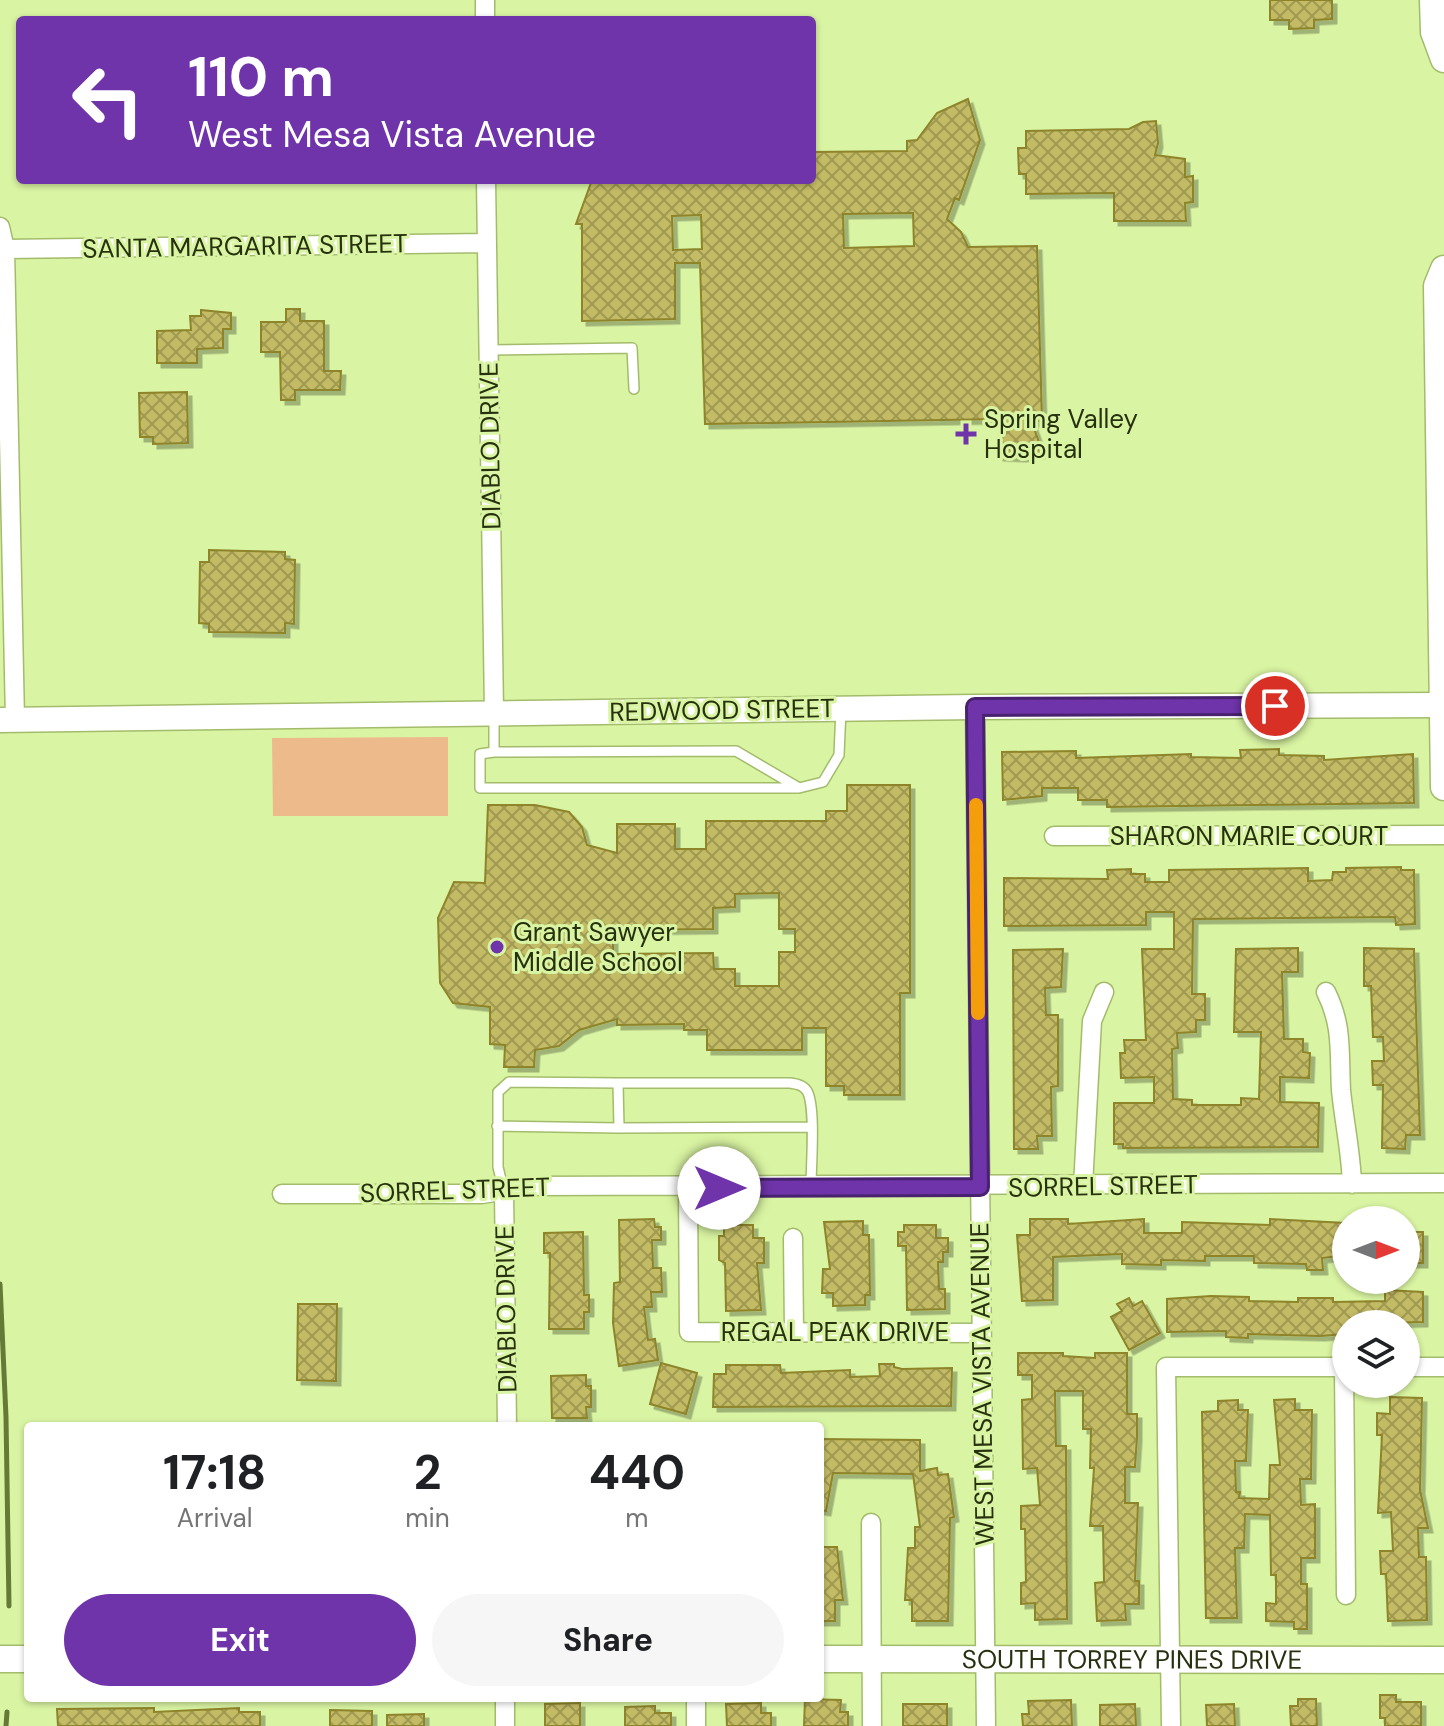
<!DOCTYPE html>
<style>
body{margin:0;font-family:"DM Sans",sans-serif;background:#f6f6f6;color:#202124;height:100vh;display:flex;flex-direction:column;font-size:30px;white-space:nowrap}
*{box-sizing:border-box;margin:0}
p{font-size:26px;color:#757577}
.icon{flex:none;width:44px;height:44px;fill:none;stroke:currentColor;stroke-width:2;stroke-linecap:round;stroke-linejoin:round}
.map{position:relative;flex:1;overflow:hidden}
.side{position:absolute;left:24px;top:1422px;width:800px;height:280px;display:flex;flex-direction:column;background:#fff;border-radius:8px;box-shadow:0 2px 6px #0004}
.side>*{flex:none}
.guide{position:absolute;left:16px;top:16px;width:800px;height:168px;border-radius:8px;box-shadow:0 2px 6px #0004;background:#6f34a9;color:#fff;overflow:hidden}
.needle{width:52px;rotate:90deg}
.fabs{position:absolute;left:1332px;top:1206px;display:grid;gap:16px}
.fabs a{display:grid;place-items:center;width:88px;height:88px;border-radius:50%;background:#fff;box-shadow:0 2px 6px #0004;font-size:40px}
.pin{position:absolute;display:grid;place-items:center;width:68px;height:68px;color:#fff;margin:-34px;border:4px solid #fff;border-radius:50%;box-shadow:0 2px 8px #0007}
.me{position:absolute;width:88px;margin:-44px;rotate:90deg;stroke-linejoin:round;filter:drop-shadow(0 0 6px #0008)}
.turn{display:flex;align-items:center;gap:28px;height:168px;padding:0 40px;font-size:36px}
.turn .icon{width:104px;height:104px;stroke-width:2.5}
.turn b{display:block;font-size:56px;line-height:68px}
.eta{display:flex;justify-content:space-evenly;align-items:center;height:136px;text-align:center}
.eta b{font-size:48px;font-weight:700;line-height:56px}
.cta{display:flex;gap:16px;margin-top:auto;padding:16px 40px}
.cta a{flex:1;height:92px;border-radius:48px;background:#6f34a9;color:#fff;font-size:32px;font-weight:700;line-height:92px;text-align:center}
.cta a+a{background:#f6f6f6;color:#202124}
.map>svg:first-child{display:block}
.garden{fill:#edba8c}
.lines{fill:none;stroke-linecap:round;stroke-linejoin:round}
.stream{stroke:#667a38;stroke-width:5}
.building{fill:url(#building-cross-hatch);stroke:#8e842b;stroke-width:2;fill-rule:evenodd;filter:url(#shadow)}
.service-casing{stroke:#a3bc6c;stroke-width:12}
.minor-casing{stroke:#a3bc6c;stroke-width:21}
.tertiary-casing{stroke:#a3bc6c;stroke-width:27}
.secondary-casing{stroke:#a3bc6c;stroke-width:29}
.service{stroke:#fff;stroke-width:9}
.minor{stroke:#fff;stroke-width:18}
.tertiary{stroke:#fff;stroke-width:24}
.secondary{stroke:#fff;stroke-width:26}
.route-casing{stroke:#48226e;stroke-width:20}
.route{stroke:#6f34a9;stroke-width:14}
.slow{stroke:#f59e0b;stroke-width:14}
.poi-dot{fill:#6f34a9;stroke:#d9f4a2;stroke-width:3}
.labels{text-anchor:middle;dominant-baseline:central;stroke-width:6;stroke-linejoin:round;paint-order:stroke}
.street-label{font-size:26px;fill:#27310f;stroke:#d9f4a2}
.poi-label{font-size:26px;fill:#27310f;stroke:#d9f4a2;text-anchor:start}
</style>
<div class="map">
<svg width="1444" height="1726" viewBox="0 0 1444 1726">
<defs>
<pattern id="building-cross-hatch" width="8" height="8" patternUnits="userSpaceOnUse" patternTransform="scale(2)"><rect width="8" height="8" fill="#c4bb65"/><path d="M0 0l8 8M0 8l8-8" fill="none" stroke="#9f9952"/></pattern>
<filter id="shadow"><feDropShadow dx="4.5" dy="4.5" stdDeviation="0" flood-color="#0004"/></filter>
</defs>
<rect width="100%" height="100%" fill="#d9f4a2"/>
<!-- garden -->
<path class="garden" d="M448 737V816H273L272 738Z"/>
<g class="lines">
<!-- stream -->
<path class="stream" d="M0 1284 6 1417 9 1606
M6 1726 7 1712"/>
</g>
<!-- building -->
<path class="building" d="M1270 0H1332V19L1314 20V28L1289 29V20H1270Z
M968 99 980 140 959 200 955 198 947 219 961 232 968 247 1037 246 1042 420 1032 423 1043 453 1022 457 999 456V419L705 424 700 263H675V319L582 321V224H576L592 180H812V152L907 151V141L917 140 937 113ZM913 213 914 246 844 248 843 214ZM701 215 702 249 673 250 672 216Z
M1156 121 1158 143 1155 155 1185 159V177L1193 176V202L1185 203 1186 221H1114V193L1026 194V174H1019L1018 148H1026V131L1129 129 1143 122Z
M286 309H300V321H324V371H341L340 390H295V400H281L280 352H261V322H286Z
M201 310 231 313V329H223V348L197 349V363H157V331L191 330 190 316H201Z
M187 392 188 443 153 444V437H140L139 393Z
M209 550 285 552V559L295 560 294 624 285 623V633L209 632V624L199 623 200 562H209Z
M1279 749V755L1324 756V760L1413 754 1414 803 1107 807V800H1078V788H1042V796L1003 800 1002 752 1076 751V758L1191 754V757L1241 758 1240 750Z
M847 785H910V993H900V1095H844V1086H826V1028H802V1050H707V1030H684V1024L617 1025V1019L579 1030 559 1046 535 1050 534 1067H504L505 1045 490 1044V1007L453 1003 440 983 438 918 454 882 485 883 488 805H535L569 812 582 827 587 845 617 853V824H675V849H706V821H826V811H847ZM779 893V929H795V952H779V986H735V969H714L713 953 613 954V930L713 929V908L735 907V894Z
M1401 867V870H1414L1415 924 1396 925 1395 917 1193 919 1192 994H1205V1020H1196V1032L1177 1033 1178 1048 1172 1049 1173 1099 1192 1100V1105H1241V1098L1259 1099 1261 1032H1234L1236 949 1298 948V972H1282L1284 1039H1303V1052L1310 1053 1309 1078 1280 1077V1102L1319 1103 1318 1147 1123 1148V1144H1114V1103H1154V1077L1121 1078 1120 1053H1125L1124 1040H1146L1142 949H1174V912H1146V925L1004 926V878L1108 879 1107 870 1131 869V874H1145V882H1169V870L1308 868V881L1332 880 1333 872H1346V868Z
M1364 948 1414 949 1420 1135H1406L1405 1149 1382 1148 1383 1085H1373L1372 1061H1384L1383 1037H1373L1371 986H1364Z
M1063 949 1061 987 1045 988 1046 1015H1058V1086L1051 1087 1052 1136H1037L1038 1149H1014L1013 950Z
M654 1219 655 1227H661V1240H652L653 1268H661L662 1292H651L652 1307H644L648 1340 655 1339 658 1360 619 1366 613 1323 614 1283 620 1282 619 1220Z
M1030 1219H1068V1224L1144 1219V1233H1182V1222L1270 1225V1219L1346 1223V1255L1322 1258 1323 1270H1307L1306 1264 1254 1263V1256H1205V1261L1161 1260V1265L1122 1264V1254L1053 1257V1300L1022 1301 1017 1235H1030Z
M863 1221V1235H869L870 1295H865V1305L833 1306V1293H822L823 1269H830L824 1222Z
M724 1225H753V1238H764V1263H757L761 1310 726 1311 725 1263 719 1260V1236H724Z
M904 1225H936V1238H948V1252H943V1262H938L939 1289H945V1309L907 1310 906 1246H898V1232H904Z
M583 1232 584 1295H589V1312H584V1329H549L550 1253H544V1233Z
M1406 1232H1423V1263H1406Z
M1385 1290 1423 1292V1322L1346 1324V1334L1320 1336 1248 1334V1338L1226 1337V1331L1167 1332V1299L1211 1296 1249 1297V1301L1298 1302V1298H1333V1302L1385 1301Z
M1129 1298 1133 1306 1142 1301 1160 1333 1129 1350 1111 1317 1122 1311 1117 1304Z
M298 1304H337L336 1381 297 1380Z
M1018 1353H1063V1356L1095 1358V1353H1127V1414H1137V1437L1135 1467H1125V1503H1138L1135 1581H1139V1604H1125L1126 1620 1097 1621 1095 1583 1104 1582 1103 1526H1090L1094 1468H1090L1091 1429H1083V1391H1055L1056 1446H1066L1067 1619 1035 1620V1603L1021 1604V1583L1026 1582 1025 1529H1021V1506L1040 1505 1037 1468 1023 1469 1022 1400 1032 1399V1375H1018Z
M661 1363 697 1373 686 1414 650 1404Z
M879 1364H894V1367L902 1369 952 1368 951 1406 713 1407 714 1374H726V1365H780L781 1373 850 1370V1377L880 1376Z
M586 1375V1386H591V1407H586L587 1418H552L551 1376Z
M1390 1397 1422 1398 1420 1490 1428 1528H1418L1419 1557H1426L1427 1620 1388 1621 1386 1574H1381L1380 1551H1393L1391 1512 1378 1513 1382 1435H1377V1413L1390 1414Z
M1295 1399V1410H1312L1311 1479H1300L1301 1505 1315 1504V1558H1301V1584H1307V1629H1294V1622L1266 1621V1603L1276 1604V1575H1271L1270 1515 1245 1514 1244 1548H1235L1237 1618H1206L1202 1412 1218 1411V1401L1238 1400V1410H1248L1246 1461H1235L1236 1492H1240L1239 1498 1269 1499 1270 1465H1280L1274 1400Z
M820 1439 920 1440V1471L937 1468 938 1475 948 1474 954 1517 950 1518 948 1621H912V1600H905L908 1548H915V1527H920L913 1474 833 1473 826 1511 820 1510Z
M820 1547H837L843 1600H835V1621H820Z
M1380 1695H1396V1702H1421V1726H1385V1718H1380Z
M805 1699 841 1700 840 1712H848V1726H804Z
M1298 1699H1316L1317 1726H1291L1290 1706H1298Z
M1071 1700 1072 1726H1023L1022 1714H1029L1028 1701Z
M580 1703V1726H545V1704Z
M761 1703V1713H771V1726H727L726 1704Z
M903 1704H947V1726H903Z
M1135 1704 1136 1726H1100V1705Z
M1234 1704 1235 1726H1207L1206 1705Z
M655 1706V1713H671V1726H625V1707Z
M154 1708V1712L239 1708V1712H260V1726H58L57 1709Z
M330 1710 372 1711V1726H330Z
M424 1714V1726H387V1715Z"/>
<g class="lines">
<defs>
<path id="service" d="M489 350 632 348 634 389
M494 715V752L736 751 799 788 823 782 839 755 841 709
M494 752 480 754V788H797
M497 1126 619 1128
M811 1127 619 1128 618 1083H790C797 1084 803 1085 807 1091 816 1106 811 1167 811 1186
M504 1192 498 1167V1092L509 1082 618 1083"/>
<path id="minor" d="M485 0V20
M486 180 494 712
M0 227 5 249 15 720
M5 249 486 243
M975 707 986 1726
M1054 836 1444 835
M1326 992C1343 1026 1339 1052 1341 1090 1344 1121 1351 1152 1352 1184
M1083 1186 1092 1021 1104 992
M688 1188 689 1332 981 1333
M504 1192 507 1426
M282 1194H482L532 1186 1444 1183
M793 1238 794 1332
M1344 1367 1346 1595
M1406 1367H1444
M871 1523 872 1726
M505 1698V1726
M696 1698V1726
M1171 1726 1166 1367H1346"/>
<path id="tertiary" d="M0 720 975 707 1444 705"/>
<g id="secondary">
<path d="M1433 0 1434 32 1444 59"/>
<path d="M1444 269 1437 286 1444 787"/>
<path d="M0 1659H28"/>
<path id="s1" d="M820 1659 1444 1660"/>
</g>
</defs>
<!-- service casing -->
<use href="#service" class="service-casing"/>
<!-- minor casing -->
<use href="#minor" class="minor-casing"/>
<!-- tertiary casing -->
<use href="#tertiary" class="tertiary-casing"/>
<!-- secondary casing -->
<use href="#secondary" class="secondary-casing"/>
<!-- service -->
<use href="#service" class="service"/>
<!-- minor -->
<use href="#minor" class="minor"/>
<!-- tertiary -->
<use href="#tertiary" class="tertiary"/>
<!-- secondary -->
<use href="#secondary" class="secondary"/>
</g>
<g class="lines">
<defs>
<path id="route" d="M719 1188 980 1187 975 707 1275 706"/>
</defs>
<!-- route casing -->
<use href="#route" class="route-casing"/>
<!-- route -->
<use href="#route" class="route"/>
<!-- slow -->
<path class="slow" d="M976 805 978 1013"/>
</g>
<!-- markers -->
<g class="poi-dot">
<path d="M962 422h8v8h8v8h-8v8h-8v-8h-8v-8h8z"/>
<circle cx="497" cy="947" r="8"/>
</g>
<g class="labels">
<!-- street labels -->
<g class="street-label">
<text transform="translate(245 246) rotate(-1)">SANTA MARGARITA STREET</text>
<text transform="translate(490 446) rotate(-91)">DIABLO DRIVE</text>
<text transform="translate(722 710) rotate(-1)">REDWOOD STREET</text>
<text x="1249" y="836">SHARON MARIE COURT</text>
<text transform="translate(1103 1186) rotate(-1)">SORREL STREET</text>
<text transform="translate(455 1190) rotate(-2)">SORREL STREET</text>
<text transform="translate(506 1309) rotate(-91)">DIABLO DRIVE</text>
<text x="835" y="1332">REGAL PEAK DRIVE</text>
<text transform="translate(982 1384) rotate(-91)">WEST MESA VISTA AVENUE</text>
<text stroke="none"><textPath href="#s1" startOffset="312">SOUTH TORREY PINES DRIVE</textPath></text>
</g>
<!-- poi labels -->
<g class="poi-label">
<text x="984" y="419">Spring Valley<tspan x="984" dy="30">Hospital</tspan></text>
<text x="513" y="932">Grant Sawyer<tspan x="513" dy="30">Middle School</tspan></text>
</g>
</g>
</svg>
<div class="fabs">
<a><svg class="needle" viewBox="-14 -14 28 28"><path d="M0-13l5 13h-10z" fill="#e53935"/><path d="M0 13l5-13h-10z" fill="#757577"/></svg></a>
<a><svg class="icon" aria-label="layers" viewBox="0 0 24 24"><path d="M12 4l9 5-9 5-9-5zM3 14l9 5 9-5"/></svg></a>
</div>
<div class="pin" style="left:1275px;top:706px;background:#d93025"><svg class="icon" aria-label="arrive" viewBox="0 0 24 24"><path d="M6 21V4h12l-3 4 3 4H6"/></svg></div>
<svg class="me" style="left:719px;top:1188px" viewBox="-20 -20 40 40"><circle r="19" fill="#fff"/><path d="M0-13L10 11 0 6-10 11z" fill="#6f34a9"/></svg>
<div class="guide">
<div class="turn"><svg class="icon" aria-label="left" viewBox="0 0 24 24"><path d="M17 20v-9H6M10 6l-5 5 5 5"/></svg><div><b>110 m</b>West Mesa Vista Avenue</div></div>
</div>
<section class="side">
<div class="eta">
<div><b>17:18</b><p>Arrival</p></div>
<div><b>2</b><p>min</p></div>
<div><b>440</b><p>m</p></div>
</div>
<div class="cta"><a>Exit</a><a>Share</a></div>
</section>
</div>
